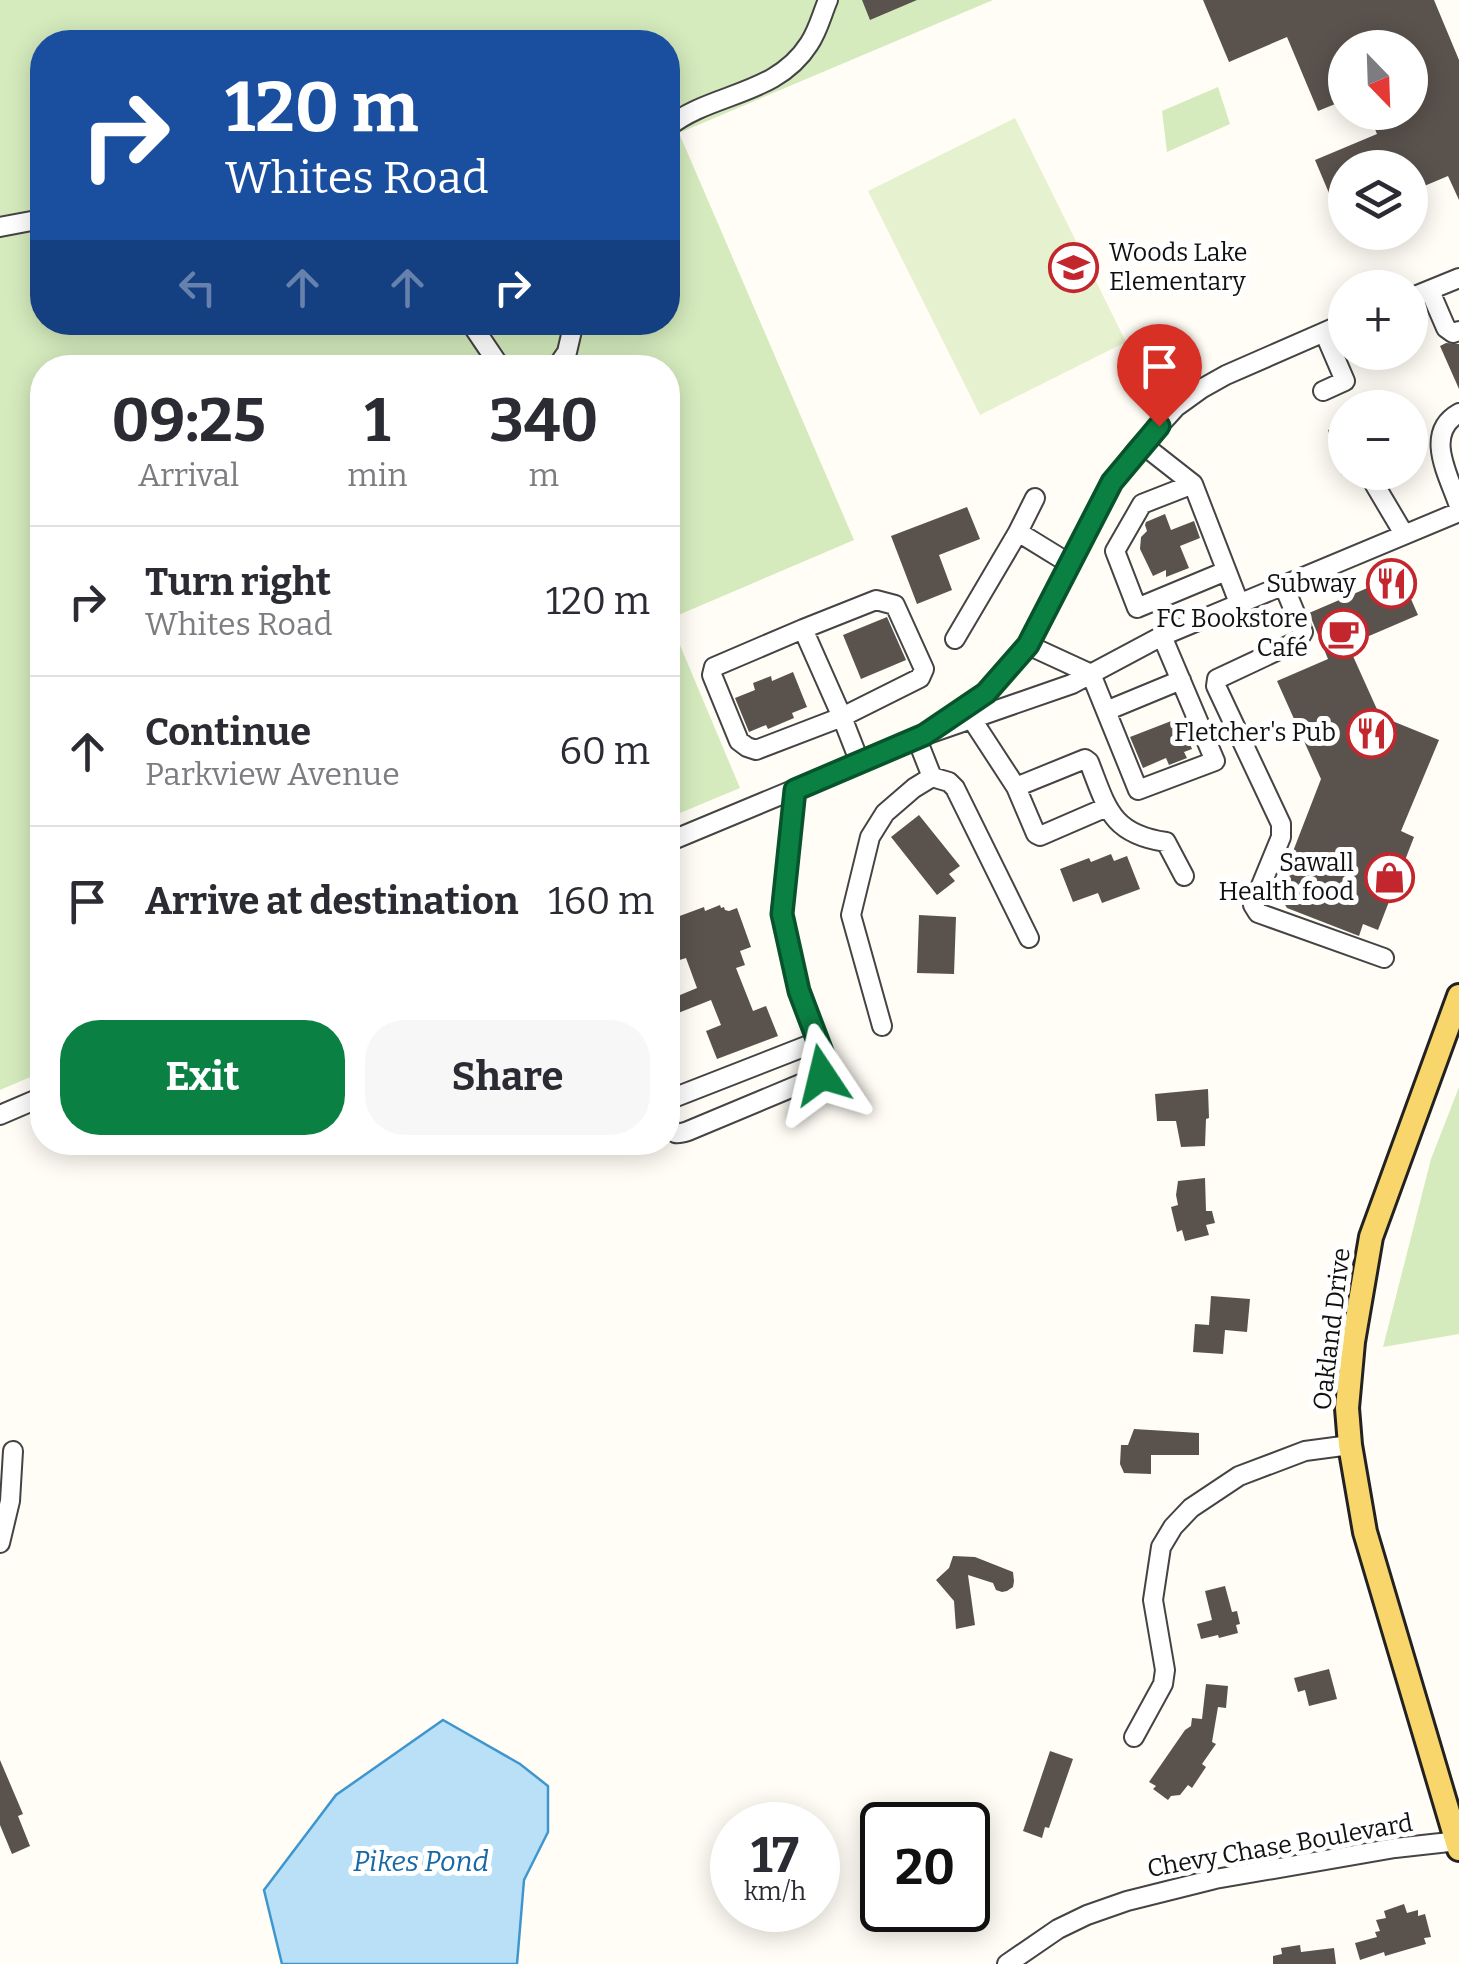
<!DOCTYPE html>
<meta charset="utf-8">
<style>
body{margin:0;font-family:Bitter,serif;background:#f7f7f7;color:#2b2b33;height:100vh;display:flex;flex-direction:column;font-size:38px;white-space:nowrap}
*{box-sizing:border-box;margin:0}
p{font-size:32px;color:#7c7c81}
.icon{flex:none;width:55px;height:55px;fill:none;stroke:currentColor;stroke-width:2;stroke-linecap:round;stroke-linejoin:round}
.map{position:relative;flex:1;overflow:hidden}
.panel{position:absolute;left:30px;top:355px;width:650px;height:800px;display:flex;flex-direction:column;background:#fff;border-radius:40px;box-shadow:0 5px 25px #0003}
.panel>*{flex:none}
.banner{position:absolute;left:30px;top:30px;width:650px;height:305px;border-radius:40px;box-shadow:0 5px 25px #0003;background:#1a4fa0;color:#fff;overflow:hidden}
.needle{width:65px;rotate:157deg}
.fabs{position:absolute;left:1328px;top:30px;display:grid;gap:20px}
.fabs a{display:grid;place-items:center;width:100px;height:100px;border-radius:50%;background:#fff;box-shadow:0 5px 25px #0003;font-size:50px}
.speed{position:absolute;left:710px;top:1802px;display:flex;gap:20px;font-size:50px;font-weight:700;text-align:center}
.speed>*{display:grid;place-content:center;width:130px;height:130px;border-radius:50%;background:#fff;box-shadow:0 5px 25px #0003;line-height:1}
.speed small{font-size:25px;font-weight:400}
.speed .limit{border:5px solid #111;border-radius:15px;background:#fff;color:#111}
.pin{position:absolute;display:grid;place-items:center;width:85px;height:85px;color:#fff;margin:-102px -42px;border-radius:50% 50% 50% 0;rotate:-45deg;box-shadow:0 0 10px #0007}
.pin .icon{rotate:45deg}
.me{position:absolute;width:110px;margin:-55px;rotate:350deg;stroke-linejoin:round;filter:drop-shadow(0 0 8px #0008)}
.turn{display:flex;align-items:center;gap:35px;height:210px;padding:0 30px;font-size:45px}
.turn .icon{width:130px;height:130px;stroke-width:2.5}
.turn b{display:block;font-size:70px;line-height:85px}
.lanes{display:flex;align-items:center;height:95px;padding:0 30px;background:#0003;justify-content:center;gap:50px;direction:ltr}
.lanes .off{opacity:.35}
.eta{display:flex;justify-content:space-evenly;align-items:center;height:170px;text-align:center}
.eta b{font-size:60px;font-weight:700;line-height:70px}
.primary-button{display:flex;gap:20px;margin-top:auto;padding:20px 30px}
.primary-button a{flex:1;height:115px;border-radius:40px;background:#0b8043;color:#fff;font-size:40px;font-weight:700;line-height:115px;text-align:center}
.primary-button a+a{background:#f7f7f7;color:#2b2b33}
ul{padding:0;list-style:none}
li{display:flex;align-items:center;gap:30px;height:150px;padding:0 30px;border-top:2px solid #e1e1e2}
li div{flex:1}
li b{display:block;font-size:38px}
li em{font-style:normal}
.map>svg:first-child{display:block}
.green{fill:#d5ebbd;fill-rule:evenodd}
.pitch{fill:#e6f2cf}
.water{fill:#b9e0f7;stroke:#3f96cf;stroke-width:2.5}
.building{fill:#5a524d}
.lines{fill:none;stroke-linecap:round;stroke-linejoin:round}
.minor-casing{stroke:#444;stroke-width:22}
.major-casing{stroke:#222;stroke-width:28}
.minor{stroke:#fff;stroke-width:18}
.major{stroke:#f9d66b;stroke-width:22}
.route-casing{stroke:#07532c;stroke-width:25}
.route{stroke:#0b8043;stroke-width:18}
.labels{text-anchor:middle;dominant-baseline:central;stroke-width:10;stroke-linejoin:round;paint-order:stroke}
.poi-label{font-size:25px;fill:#111;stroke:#fff;text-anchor:end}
.street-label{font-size:25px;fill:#111;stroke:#fff}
.water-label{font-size:28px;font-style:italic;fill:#1768a6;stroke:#fff}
</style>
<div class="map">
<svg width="1459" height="1964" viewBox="0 0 1459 1964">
<rect width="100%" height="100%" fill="#fffdf5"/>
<!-- green -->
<path class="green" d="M0 0H993L679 133 854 540 669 619 740 788 668 818V368H42V1072L0 1090ZM42 42H668V322H42Z
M1218 87 1230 124 1167 152 1162 111Z
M1459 1087V1334L1383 1347 1431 1159Z"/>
<!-- pitch -->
<path class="pitch" d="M1015 118 1126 342 980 415 868 191Z"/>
<!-- water -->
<path class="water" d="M443 1720 520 1764 548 1786V1832L524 1880 517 1964H282L264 1890 336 1795Z"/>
<!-- building -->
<path class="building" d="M862 0H917L870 20Z
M1203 0H1434L1459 60V200L1448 176 1410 192V168H1345V231L1315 160 1377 134 1368 112H1410V48H1345V100L1318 111 1287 37 1229 62Z
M1446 343 1459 344V389L1440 346Z
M1345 424V474L1342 475 1328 430Z
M967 507 980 539 939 555 952 590 917 604 891 536Z
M1165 514 1171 530 1194 521 1200 538 1180 546 1189 568 1166 577V570L1153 576 1140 549 1141 537 1147 531 1145 525 1146 522Z
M1400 574 1418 615 1348 645 1380 716 1439 740 1401 831 1414 837 1378 930 1363 924 1359 936 1287 908 1277 892 1286 873 1281 871 1289 851 1292 854 1321 779 1277 681 1328 659 1309 613Z
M887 617 906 660 861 679 843 635Z
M793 672 807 707 792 713 794 718 768 729 766 725 749 732 735 698 755 690 753 683 771 676 772 681Z
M1179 718 1192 749 1184 752 1187 758 1169 765 1166 758 1143 768 1130 737Z
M919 815 960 866 949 874 955 881 937 895 891 837Z
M1111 854 1114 861 1127 856 1140 889 1102 903 1098 893 1073 902 1060 869 1089 858 1091 862Z
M720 905 721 908 724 907 725 910 729 911 737 908 751 947 740 951 745 965 736 968 753 1011 766 1006 778 1036 717 1059 706 1031 721 1025 711 1000 668 1017V1000L697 988 686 958 670 963 668 956V932L679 922 677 917 704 907 705 911Z
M919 915 956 917 954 974 917 973Z
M1208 1089 1209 1118 1206 1119 1205 1146 1181 1147 1176 1121H1157L1155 1094Z
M1205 1178 1206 1211H1212L1215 1223 1206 1225 1209 1235 1185 1241 1182 1230 1177 1232 1171 1207 1178 1205 1176 1195 1178 1181Z
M1211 1296 1250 1299 1247 1332 1225 1330 1223 1354 1193 1352 1195 1324 1209 1325Z
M1134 1429 1199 1433V1455H1151V1474L1124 1473 1120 1464 1121 1445H1128Z
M953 1556 975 1557 1013 1572 1014 1581 1013 1587 1007 1591 1002 1592 996 1590 993 1583 968 1575 975 1625 956 1629 954 1601 936 1580 949 1568Z
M1225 1586 1232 1612 1237 1611 1240 1624 1236 1625 1238 1633 1219 1638 1218 1635 1201 1639 1197 1624 1212 1620 1205 1591Z
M1329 1669 1337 1699 1309 1706 1305 1690 1298 1692 1294 1678Z
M1206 1684 1228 1686 1226 1708 1218 1707 1212 1742 1216 1744 1202 1764 1206 1767 1192 1788 1188 1785 1180 1795 1171 1796 1168 1800 1153 1789 1156 1786 1149 1782 1185 1730 1191 1726 1192 1718 1202 1719Z
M1050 1751 1073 1759 1049 1828 1045 1827 1042 1838 1023 1831Z
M0 1760 23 1814 18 1816 30 1846 12 1854 0 1825Z
M1404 1904 1407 1913 1418 1910V1916L1425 1914 1431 1937 1424 1938 1426 1944 1385 1956 1384 1952 1360 1960 1355 1943 1377 1937 1375 1932 1380 1931 1376 1920 1386 1918 1384 1911Z
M1300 1945 1301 1952 1334 1948 1336 1964H1273V1956L1282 1954 1281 1948Z"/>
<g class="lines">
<defs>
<path id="minor" d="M668 127C712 92 776 96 809 44 818 31 822 14 828 0
M0 227 42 219
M1430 291 1446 328 1453 333 1459 331
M1410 298 1459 278
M470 322 501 368
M556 368 567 352 574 322
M1323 391 1345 381 1324 332
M1459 413C1423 433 1449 476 1459 506
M1142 444 1193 484 1239 603
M1372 480 1404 534
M1193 484 1142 504 1115 551 1137 608 1226 571
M1018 532 1035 498
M1283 584 1303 632 1298 641 1217 679 1216 686 1281 824V837L1253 905 1258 913 1384 958
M803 629 842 717 920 678 924 669 895 605 876 600 803 629 714 667 712 675 739 741 747 747 756 750 842 717 860 763
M955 639 1018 532 1070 564
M1028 645 1091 674 1138 790 1215 761 1162 636
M1106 711 1181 680
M971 718 1016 787 1036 834 1040 836 1107 807
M946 721 986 693 1028 645 1112 482 1136 451 1176 407 1201 389 1226 375 1345 323
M917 739 932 777
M1016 787 1085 759 1089 762C1107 808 1111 834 1166 842L1184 876
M668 842 925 735 1072 684 1162 636 1459 512
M882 1026 851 915 870 837 885 813 914 788 932 777 949 782 955 788 1029 938
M668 1100 819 1041
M0 1115 42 1097
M668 1123C673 1135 676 1135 688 1131L822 1075 827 1071V1065L819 1041 799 991 781 913 795 790
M0 1543 10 1501 13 1451
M1134 1737 1163 1684 1165 1670 1153 1600 1161 1547 1173 1527 1191 1508 1239 1476 1305 1451 1350 1445
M1007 1964 1058 1929 1087 1915 1127 1901 1215 1879 1395 1848 1459 1841"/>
<path id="major" d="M1459 996 1371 1237 1353 1342 1347 1408 1350 1445 1365 1532 1459 1849"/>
</defs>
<!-- minor casing -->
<use href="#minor" class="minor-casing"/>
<!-- major casing -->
<use href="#major" class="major-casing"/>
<!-- minor -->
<use href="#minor" class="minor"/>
<!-- major -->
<use href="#major" class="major"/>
</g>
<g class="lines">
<defs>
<path id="route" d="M822 1075 827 1071V1065L799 991 782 914 795 790 924 735 986 693 1028 645 1112 482 1159 426"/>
</defs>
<!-- route casing -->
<use href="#route" class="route-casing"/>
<!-- route -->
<use href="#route" class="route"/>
</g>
<!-- icons -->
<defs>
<symbol id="school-ring" viewBox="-11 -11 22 22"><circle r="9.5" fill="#fff" stroke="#c4262e" stroke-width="1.5"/><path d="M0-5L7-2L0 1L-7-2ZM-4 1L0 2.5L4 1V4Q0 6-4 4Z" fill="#c4262e"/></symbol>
<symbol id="restaurant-ring" viewBox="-11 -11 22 22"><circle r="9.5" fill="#fff" stroke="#c4262e" stroke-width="1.5"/><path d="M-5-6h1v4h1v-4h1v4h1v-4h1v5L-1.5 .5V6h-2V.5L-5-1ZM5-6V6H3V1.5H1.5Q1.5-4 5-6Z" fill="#c4262e"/></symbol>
<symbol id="cafe-ring" viewBox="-11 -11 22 22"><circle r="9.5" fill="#fff" stroke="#c4262e" stroke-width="1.5"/><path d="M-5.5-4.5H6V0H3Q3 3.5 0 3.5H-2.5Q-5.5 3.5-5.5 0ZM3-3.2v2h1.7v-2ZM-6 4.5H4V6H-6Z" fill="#c4262e"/></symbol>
<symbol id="shop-ring" viewBox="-11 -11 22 22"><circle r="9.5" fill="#fff" stroke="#c4262e" stroke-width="1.5"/><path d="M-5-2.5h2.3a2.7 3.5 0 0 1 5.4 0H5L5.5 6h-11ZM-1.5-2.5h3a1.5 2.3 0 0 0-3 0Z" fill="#c4262e"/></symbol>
</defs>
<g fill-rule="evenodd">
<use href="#school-ring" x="1046" y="240" width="55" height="55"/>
<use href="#restaurant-ring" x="1364" y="556" width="55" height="55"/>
<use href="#cafe-ring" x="1316" y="606" width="55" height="55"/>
<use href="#restaurant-ring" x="1344" y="706" width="55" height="55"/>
<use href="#shop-ring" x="1362" y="850" width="55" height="55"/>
</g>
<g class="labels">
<!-- poi labels -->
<g class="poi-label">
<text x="1109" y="253" text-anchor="start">Woods Lake<tspan x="1109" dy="29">Elementary</tspan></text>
<text x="1356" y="584">Subway</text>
<text x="1308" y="619">FC Bookstore<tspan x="1308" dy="29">Café</tspan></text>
<text x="1336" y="733">Fletcher's Pub</text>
<text x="1354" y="863">Sawall<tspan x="1354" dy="29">Health food</tspan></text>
</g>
<!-- street labels -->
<g class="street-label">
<text transform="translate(1332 1329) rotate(-83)">Oakland Drive</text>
<text transform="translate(1280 1846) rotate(-10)">Chevy Chase Boulevard</text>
</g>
<!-- water labels -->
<g class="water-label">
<text x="421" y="1861">Pikes Pond</text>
</g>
</g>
</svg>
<div class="fabs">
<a><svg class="needle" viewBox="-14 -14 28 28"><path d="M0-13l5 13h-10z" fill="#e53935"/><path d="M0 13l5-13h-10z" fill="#7c7c81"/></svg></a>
<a><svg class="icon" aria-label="layers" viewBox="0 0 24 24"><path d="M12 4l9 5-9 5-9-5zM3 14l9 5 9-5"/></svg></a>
<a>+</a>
<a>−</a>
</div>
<div class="speed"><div>17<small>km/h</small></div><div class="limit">20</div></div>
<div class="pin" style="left:1159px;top:426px;background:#d93025"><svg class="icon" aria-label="arrive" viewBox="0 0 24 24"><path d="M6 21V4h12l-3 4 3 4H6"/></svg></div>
<svg class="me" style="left:822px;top:1075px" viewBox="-20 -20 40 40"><path d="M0-17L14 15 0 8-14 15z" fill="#0b8043" stroke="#fff" stroke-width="4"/></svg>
<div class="banner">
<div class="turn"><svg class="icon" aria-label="right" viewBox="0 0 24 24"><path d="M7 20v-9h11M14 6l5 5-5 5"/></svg><div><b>120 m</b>Whites Road</div></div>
<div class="lanes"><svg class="icon off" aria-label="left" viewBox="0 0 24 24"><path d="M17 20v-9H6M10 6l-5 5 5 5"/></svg><svg class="icon off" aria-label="ahead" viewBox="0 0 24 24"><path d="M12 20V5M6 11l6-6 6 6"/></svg><svg class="icon off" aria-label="ahead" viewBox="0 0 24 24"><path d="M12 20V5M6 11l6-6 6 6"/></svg><svg class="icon" aria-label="right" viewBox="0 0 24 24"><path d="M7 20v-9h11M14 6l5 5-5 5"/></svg></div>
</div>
<section class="panel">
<div class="eta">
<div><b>09:25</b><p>Arrival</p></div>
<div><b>1</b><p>min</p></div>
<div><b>340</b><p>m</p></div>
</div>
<ul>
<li><svg class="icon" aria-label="right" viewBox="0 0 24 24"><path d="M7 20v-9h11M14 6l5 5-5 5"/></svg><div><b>Turn right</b><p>Whites Road</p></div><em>120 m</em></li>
<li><svg class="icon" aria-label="ahead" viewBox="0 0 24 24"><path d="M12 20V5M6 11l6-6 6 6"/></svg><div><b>Continue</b><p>Parkview Avenue</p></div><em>60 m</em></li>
<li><svg class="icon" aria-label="arrive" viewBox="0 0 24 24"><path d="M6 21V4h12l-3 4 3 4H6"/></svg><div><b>Arrive at destination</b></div><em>160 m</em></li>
</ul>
<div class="primary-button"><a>Exit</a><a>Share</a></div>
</section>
</div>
